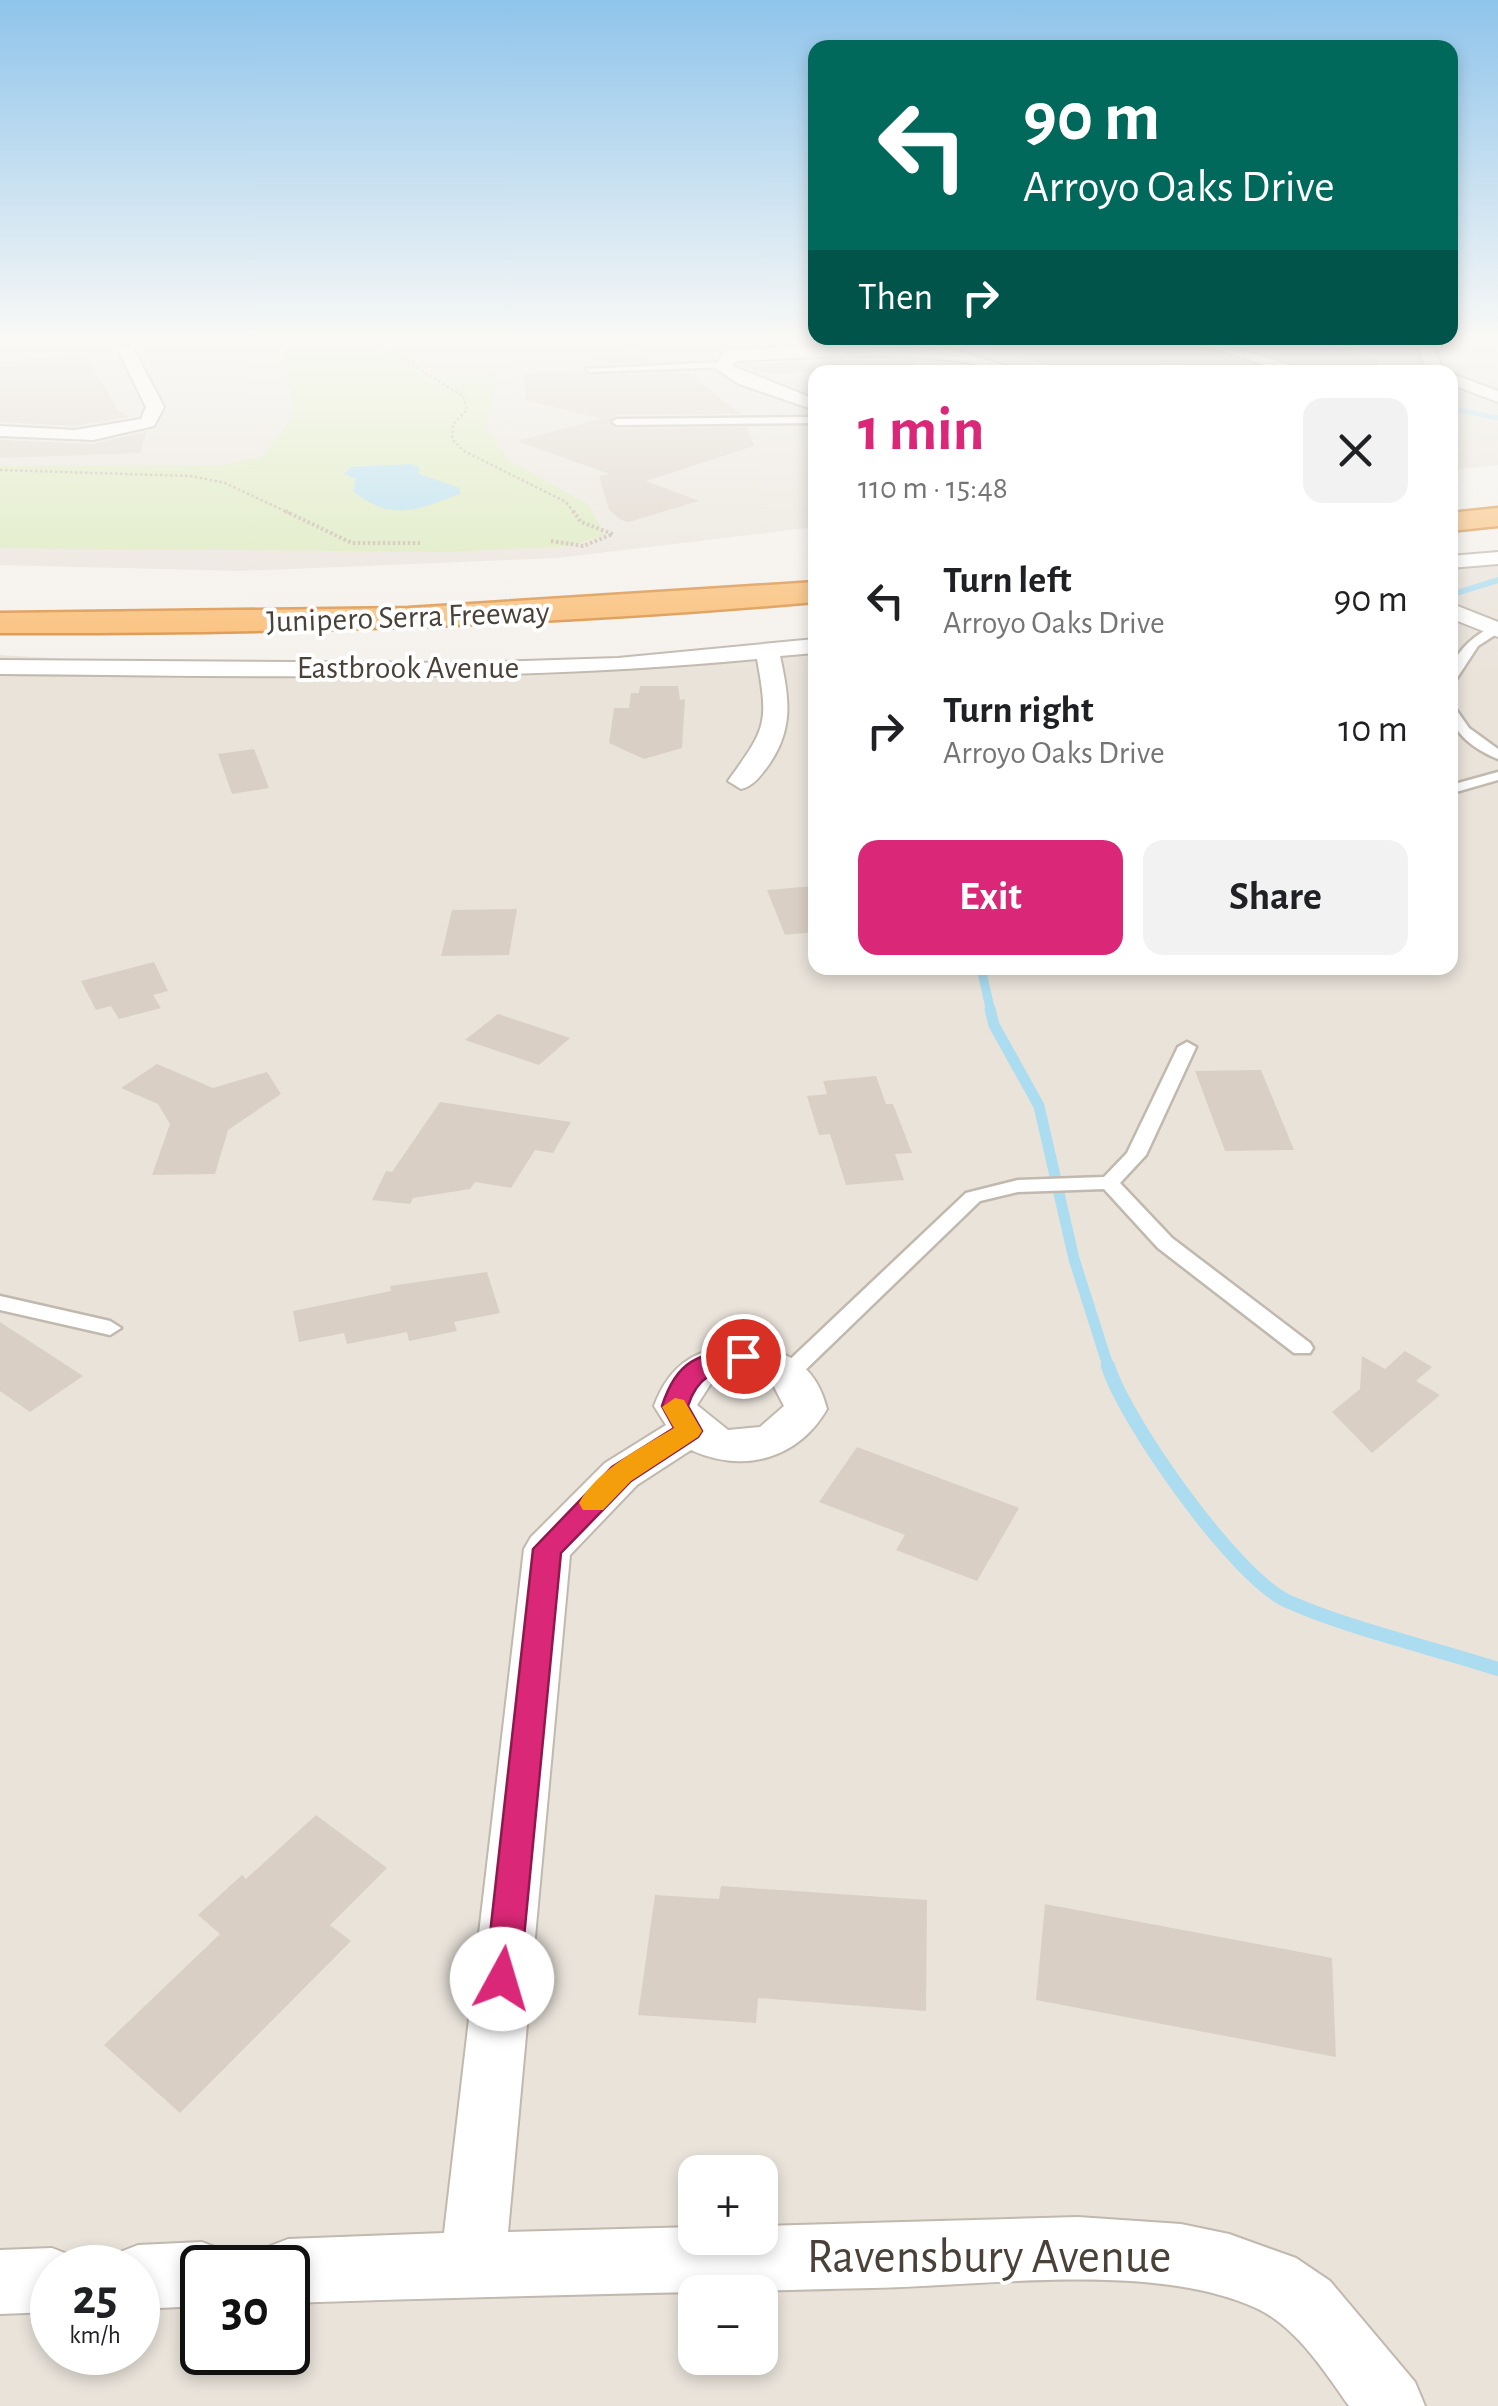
<!DOCTYPE html>
<meta charset="utf-8">
<style>
body{margin:0;font-family:"Alegreya Sans",sans-serif;background:#f2f2f2;color:#202124;height:100vh;display:flex;flex-direction:column;font-size:38px;white-space:nowrap}
*{box-sizing:border-box;margin:0}
p{font-size:32px;color:#757577}
.icon{flex:none;width:55px;height:55px;fill:none;stroke:currentColor;stroke-width:2;stroke-linecap:round;stroke-linejoin:round}
.map{position:relative;flex:1;overflow:hidden}
.panel{position:absolute;left:808px;top:365px;width:650px;height:610px;display:flex;flex-direction:column;background:#fff;border-radius:20px;box-shadow:0 5px 15px #0003}
.panel>*{flex:none}
.guide{position:absolute;left:808px;top:40px;width:650px;height:305px;border-radius:20px;box-shadow:0 5px 15px #0003;background:#00695c;color:#fff;overflow:hidden}
.buttons{position:absolute;left:678px;top:2155px;display:grid;gap:20px}
.buttons a{display:grid;place-items:center;width:100px;height:100px;border-radius:20px;background:#fff;box-shadow:0 5px 15px #0003;font-size:50px}
.speed{position:absolute;left:30px;top:2245px;display:flex;gap:20px;font-size:50px;font-weight:700;text-align:center}
.speed>*{display:grid;place-content:center;width:130px;height:130px;border-radius:50%;background:#fff;box-shadow:0 5px 15px #0003;line-height:1}
.speed small{font-size:25px;font-weight:400}
.speed .limit{border:5px solid #111;border-radius:15px;background:#fff;color:#111}
.pin{position:absolute;display:grid;place-items:center;width:85px;height:85px;color:#fff;margin:-42px;border:5px solid #fff;border-radius:50%;box-shadow:0 2px 10px #0007}
.me{position:absolute;width:110px;margin:-55px;rotate:6deg;stroke-linejoin:round;filter:drop-shadow(0 0 8px #0008)}
.turn{display:flex;align-items:center;gap:35px;height:210px;padding:0 50px;font-size:45px}
.turn .icon{width:130px;height:130px;stroke-width:2.5}
.turn b{display:block;font-size:70px;line-height:85px}
.then{display:flex;align-items:center;height:95px;padding:0 50px;background:#0003;gap:20px;font-size:38px}
.round{display:grid;place-items:center;flex:none;width:105px;height:105px;border-radius:20px;background:#f2f2f2}
.overview{display:flex;align-items:center;justify-content:space-between;height:170px;padding:0 50px}
h1{font-size:60px;font-weight:700;line-height:75px;color:#db2777}
.button{display:flex;gap:20px;margin-top:auto;padding:20px 50px}
.button a{flex:1;height:115px;border-radius:20px;background:#db2777;color:#fff;font-size:40px;font-weight:700;line-height:115px;text-align:center}
.button a+a{background:#f2f2f2;color:#202124}
ul{padding:0;list-style:none}
li{display:flex;align-items:center;gap:30px;height:130px;padding:0 50px}
li div{flex:1}
li b{display:block;font-size:38px}
li em{font-style:normal}
.map>svg:first-child{display:block}
.residential{fill:#e9e3da;fill-rule:evenodd}
.green{fill:#d8e8b6}
.water{fill:#abdcef}
.lines{fill:none;stroke-linecap:round;stroke-linejoin:round}
.stream-far4{stroke:#abdcef;stroke-width:5}
.stream-far3{stroke:#abdcef;stroke-width:6}
.stream-far2{stroke:#abdcef;stroke-width:9}
.stream-far1{stroke:#abdcef;stroke-width:11}
.stream{stroke:#abdcef;stroke-width:14}
.building{fill:#dacfc4}
.service-casing{stroke:#c1b8ae;stroke-width:5}
.minor-casing{stroke:#c1b8ae;stroke-width:4}
.motorway-casing{stroke:#da8f41;stroke-width:5}
.path-far1{stroke:#c2b2a0;stroke-width:2.5;stroke-dasharray:2.5 2.5;stroke-linecap:butt}
.path{stroke:#c2b2a0;stroke-width:4;stroke-dasharray:2.5 2.5;stroke-linecap:butt}
.service{fill:#fff;fill-rule:evenodd}
.minor{fill:#fff;fill-rule:evenodd}
.motorway{fill:#fabc72;fill-rule:evenodd}
.route{fill:#db2777;stroke:#8e194d;stroke-width:2.5}
.slow{fill:#f59e0b}
.labels{text-anchor:middle;dominant-baseline:central;stroke-width:8;stroke-linejoin:round;paint-order:stroke}
.far-street-label{font-size:32px;fill:#4a4139;stroke:#fff}
.near-street-label{font-size:48px;fill:#4a4139;stroke:#fff}
</style>
<div class="map">
<svg width="1498" height="2406" viewBox="0 0 1498 2406">
<rect width="100%" height="100%" fill="#f5f1ec"/>
<!-- residential -->
<path class="residential" d="M0 342H1498V465L1450 470V372H815V527L558 558 240 571 0 565Z
M1498 558V2406H0V655L425 680 815 637V968H1450V564ZM695 2172H760V2238H695ZM52 2268H138V2352H52ZM202 2268H288V2352H202ZM695 2292H760V2358H695Z"/>
<!-- green -->
<path class="green" d="M282 342H388L441 378 495 373 497 386 486 428 508 460 588 504 605 535 569 546 449 552 0 548V466L225 465 263 456 293 416Z"/>
<!-- water -->
<path class="water" d="M411 464 419 467V474L460 488V494C419 509 392 523 353 491L356 479 344 474 351 467Z"/>
<g class="lines">
<!-- stream-far4 -->
<path class="stream-far4" d="M1337 342 1350 350 1364 372
M1450 408 1498 418"/>
<!-- stream-far3 -->
<path class="stream-far3" d="M1450 595 1498 580"/>
<!-- stream-far2 -->
<path class="stream-far2" d="M981 968 991 1012"/>
<!-- stream-far1 -->
<path class="stream-far1" d="M990 1009 994 1025 1039 1106 1074 1259 1109 1369"/>
<!-- stream -->
<path class="stream" d="M1108 1366C1125 1421 1235 1577 1287 1601 1347 1628 1433 1648 1498 1669"/>
</g>
<!-- building -->
<path class="building" d="M996 342H1190L1276 372H1195L1172 362 1131 372H1071L995 351Z
M1229 342H1300L1379 359 1377 372H1315Z
M635 346 651 362 596 365 584 349Z
M84 354 118 410 129 417 75 426 0 422V362Z
M843 360 916 361 913 372H758L739 365Z
M584 372 590 376 688 373 741 414 617 415 608 423 617 429 747 427 754 446 646 481 699 501 629 522 621 520 609 510 599 476 609 474 517 441 601 419 526 400 524 374Z
M146 432 140 453 0 458V440L93 444Z
M640 686H678L680 700 685 699 682 748 644 759 609 743 614 708H629L631 693H639Z
M254 749 269 788 232 794 218 754Z
M815 886V932L785 935 767 890Z
M517 909 509 955 441 956 452 910Z
M154 962 168 991 153 995 161 1008 119 1019 111 1006 96 1010 81 981Z
M498 1014 570 1038 539 1065 465 1040Z
M157 1064 213 1088 267 1072 281 1094 228 1130 215 1174 152 1175 170 1124 158 1104 121 1088Z
M1261 1070 1294 1150 1225 1151 1195 1071Z
M876 1076 886 1104H893L912 1153 895 1154 904 1180 846 1185 830 1134 819 1135 807 1096 827 1094 823 1081Z
M440 1102 571 1122 553 1153 535 1150 511 1188 475 1182 470 1189 413 1198 410 1204 372 1200 386 1171 392 1172Z
M487 1272 500 1313 454 1322 457 1331 409 1341 407 1332 347 1344 344 1333 299 1342 293 1311 391 1291 390 1286Z
M0 1322 83 1376 30 1412 0 1391Z
M1405 1351 1432 1367 1416 1381 1440 1395 1372 1453 1332 1412 1360 1389 1362 1356 1385 1369Z
M857 1447 1019 1508 977 1581 896 1550 905 1535 819 1502Z
M316 1815 387 1868 330 1925 351 1941 180 2113 104 2045 220 1934 198 1915 242 1875 246 1879Z
M721 1886 927 1900 926 2011 758 1998 756 2023 638 2015 655 1895 719 1899Z
M1045 1904 1332 1958 1336 2057 1036 2000Z"/>
<g class="lines">
<defs>
<path id="service" d="M724 362 727 367 590 372 586 369Z
M815 417V423L617 425 612 422 617 419Z
M1492 626H1498V633L1478 646 1455 681 1450 682C1450 655 1470 639 1492 626Z
M1450 707 1455 708 1469 728 1498 749V759C1476 750 1450 733 1450 707Z
M1498 772V780L1456 792 1450 790 1451 785Z
M1187 1042 1196 1047 1146 1155 1120 1183 1172 1238 1310 1343 1313 1348 1310 1353H1294L1158 1248 1104 1189 1018 1192 980 1201 797 1378H781L778 1373 781 1368 966 1193 1018 1180 1104 1177 1127 1153 1178 1047Z
M0 1296 110 1321 121 1328 110 1335 0 1310Z"/>
<path id="minor" d="M1194 342H1218L1311 372H1287Z
M1415 342H1431L1444 372H1428Z
M126 345 134 350 164 407 154 426 93 440 0 436V426L75 430 141 419 146 407 118 350Z
M876 346 955 350 1026 372C999 374 977 362 951 360 879 352 806 358 735 361L732 366 815 399V410L739 384 715 368 724 351 730 349Z
M1450 373 1498 391V402L1450 384Z
M1498 552V564L1450 568V556Z
M1450 603 1498 622V637L1450 618Z
M815 639V653L780 656C789 697 794 727 770 763 762 774 754 786 741 789L728 781C766 728 769 725 757 659 505 683 253 676 0 674V660L462 663 618 658Z
M743 1342C787 1352 815 1362 827 1409 798 1459 744 1474 691 1450L637 1485 570 1555 508 2232 695 2227V2238H760V2226L1078 2217 1181 2224 1229 2234 1296 2258 1330 2281 1415 2382 1425 2406H1349C1325 2372 1296 2326 1256 2308 1154 2261 983 2286 872 2288 677 2293 483 2296 288 2303V2268H257L265 2248 288 2239 444 2233 524 1549 531 1537 605 1463 666 1425 654 1406C671 1361 697 1350 743 1342ZM743 1370 771 1381 784 1406 760 1427 728 1430 697 1405 714 1379Z
M202 2242 225 2251 232 2268H202V2306L138 2309V2268H110L115 2254 138 2245Z
M52 2248 75 2257 79 2268H52V2312L0 2314V2250Z"/>
<path id="motorway" d="M1498 508V526L1450 531V513Z
M815 582V602C544 626 272 634 0 633V613L408 608Z"/>
</defs>
<!-- service casing -->
<use href="#service" class="service-casing"/>
<!-- minor casing -->
<use href="#minor" class="minor-casing"/>
<!-- motorway casing -->
<use href="#motorway" class="motorway-casing"/>
<!-- path-far1 -->
<path class="path-far1" d="M374 342 463 396 467 410 453 424 452 439 464 451 566 502 575 514
M0 470 191 476 225 483 291 514"/>
<!-- path -->
<path class="path" d="M285 511 352 543H420
M551 541 583 546 613 534 581 522 573 511"/>
<!-- service -->
<use href="#service" class="service"/>
<!-- minor -->
<use href="#minor" class="minor"/>
<!-- motorway -->
<use href="#motorway" class="motorway"/>
</g>
<!-- sky -->
<linearGradient id="sky" x2="0" y2="1"><stop stop-color="#8fc4eb"/><stop offset="0.5" stop-color="#faf9f6"/><stop offset="1" stop-color="#faf9f6" stop-opacity="0"/></linearGradient>
<rect width="1498" height="678" fill="url(#sky)"/>
<!-- route -->
<path class="route" d="M743 1347 756 1356 752 1362C720 1371 699 1371 688 1406L702 1431 698 1437 631 1481 561 1553 520 1979 515 1991 502 1995 490 1991 485 1979 533 1549 612 1467 674 1428 662 1406C677 1359 698 1355 743 1347Z"/>
<!-- slow -->
<path class="slow" d="M675 1398 684 1400 702 1431 698 1437 631 1481 603 1510H583L579 1503C599 1468 641 1448 674 1428L662 1407Z"/>
<g class="labels">
<!-- far-street labels -->
<g class="far-street-label">
<text transform="translate(408 617) rotate(-2)">Junipero Serra Freeway</text>
<text x="408" y="668">Eastbrook Avenue</text>
</g>
<!-- near-street labels -->
<g class="near-street-label">
<text x="989" y="2258">Ravensbury Avenue</text>
</g>
</g>
</svg>
<div class="buttons">
<a>+</a>
<a>−</a>
</div>
<div class="speed"><div>25<small>km/h</small></div><div class="limit">30</div></div>
<div class="pin" style="left:743px;top:1356px;background:#d93025"><svg class="icon" aria-label="arrive" viewBox="0 0 24 24"><path d="M6 21V4h12l-3 4 3 4H6"/></svg></div>
<svg class="me" style="left:502px;top:1979px" viewBox="-20 -20 40 40"><circle r="19" fill="#fff"/><path d="M0-13L10 11 0 6-10 11z" fill="#db2777"/></svg>
<div class="guide">
<div class="turn"><svg class="icon" aria-label="left" viewBox="0 0 24 24"><path d="M17 20v-9H6M10 6l-5 5 5 5"/></svg><div><b>90 m</b>Arroyo Oaks Drive</div></div>
<div class="then">Then<svg class="icon" aria-label="right" viewBox="0 0 24 24"><path d="M7 20v-9h11M14 6l5 5-5 5"/></svg></div>
</div>
<section class="panel">
<div class="overview"><div><h1>1 min</h1><p>110 m · 15:48</p></div><a class="round"><svg class="icon" aria-label="close" viewBox="0 0 24 24"><path d="M6 6l12 12M18 6L6 18"/></svg></a></div>
<ul>
<li><svg class="icon" aria-label="left" viewBox="0 0 24 24"><path d="M17 20v-9H6M10 6l-5 5 5 5"/></svg><div><b>Turn left</b><p>Arroyo Oaks Drive</p></div><em>90 m</em></li>
<li><svg class="icon" aria-label="right" viewBox="0 0 24 24"><path d="M7 20v-9h11M14 6l5 5-5 5"/></svg><div><b>Turn right</b><p>Arroyo Oaks Drive</p></div><em>10 m</em></li>
</ul>
<div class="button"><a>Exit</a><a>Share</a></div>
</section>
</div>
